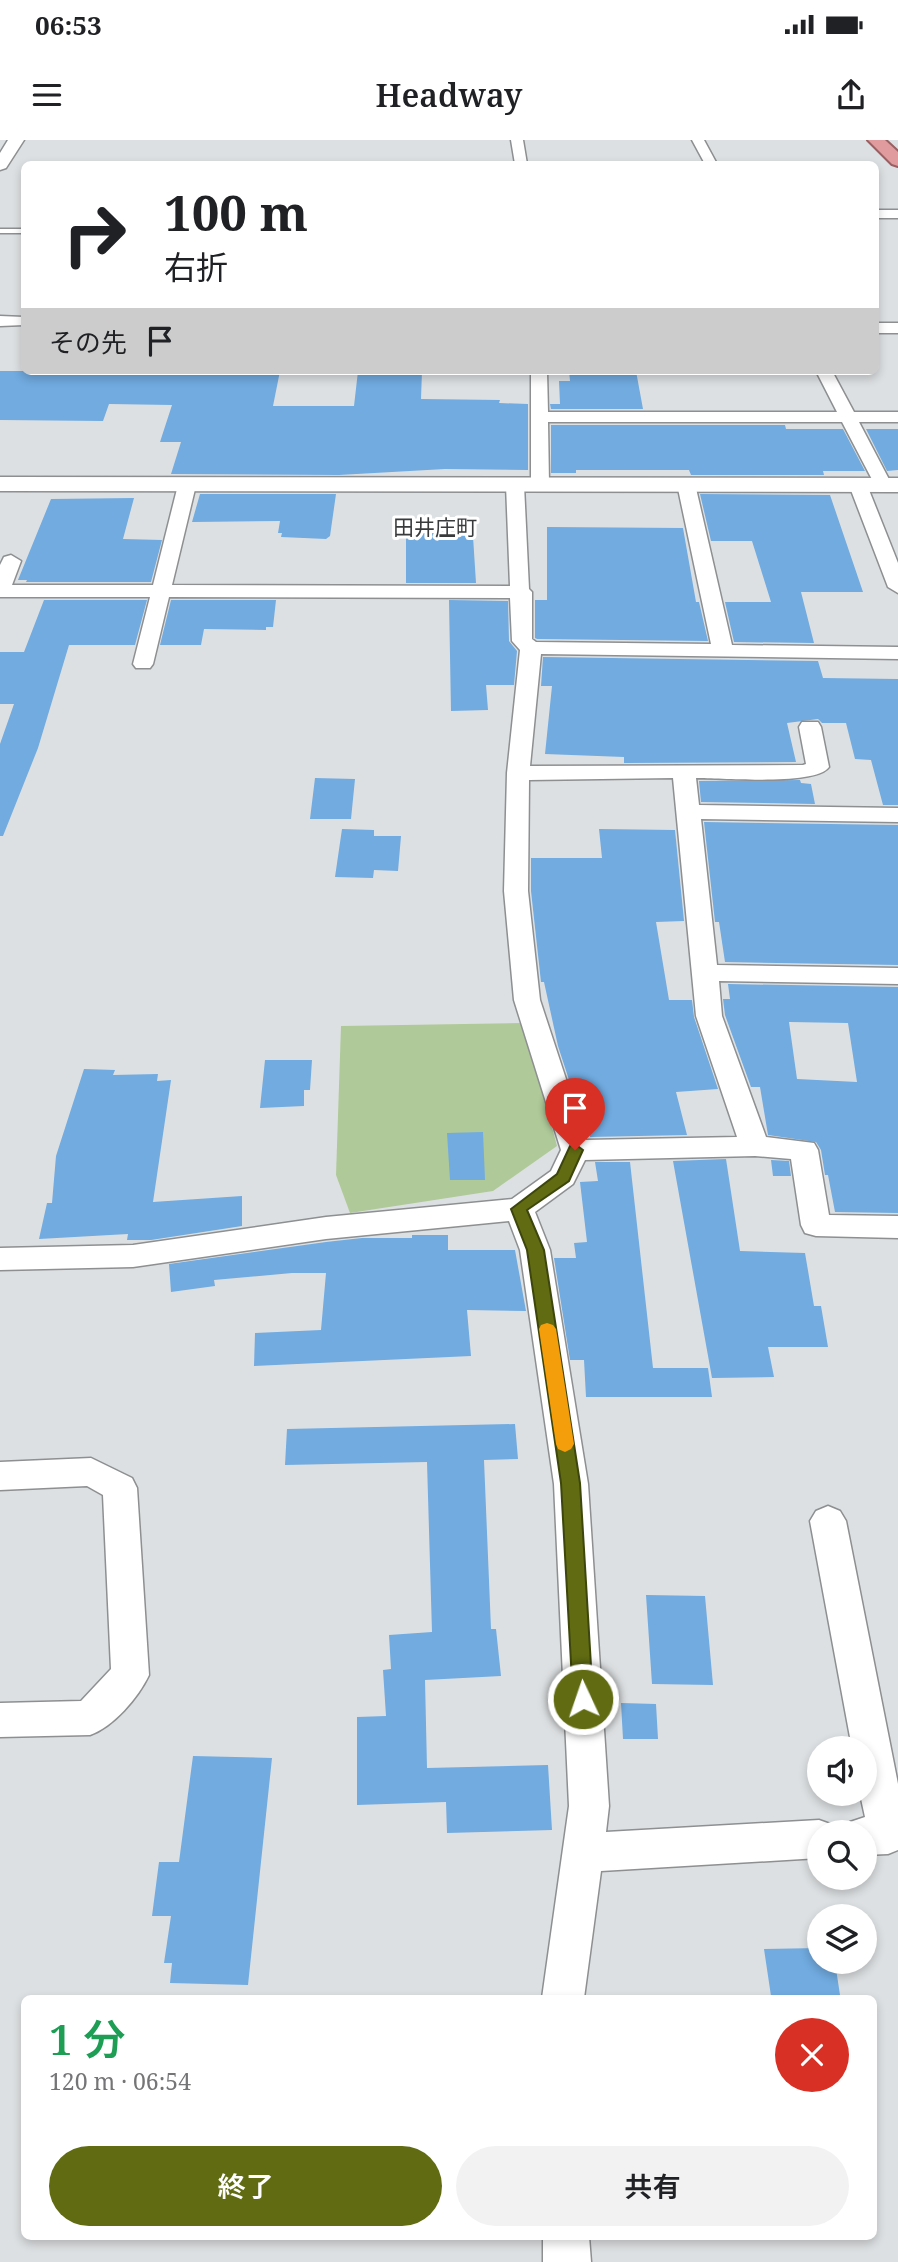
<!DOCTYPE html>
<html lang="ja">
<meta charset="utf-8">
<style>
body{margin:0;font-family:"Noto Serif","Noto Sans JP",serif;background:#f2f2f2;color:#202124;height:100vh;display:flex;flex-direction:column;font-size:26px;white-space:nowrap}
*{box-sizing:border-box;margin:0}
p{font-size:23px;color:#757577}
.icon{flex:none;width:38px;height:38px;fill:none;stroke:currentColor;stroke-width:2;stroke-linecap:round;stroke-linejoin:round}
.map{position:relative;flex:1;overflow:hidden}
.side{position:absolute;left:21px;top:1855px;width:856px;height:245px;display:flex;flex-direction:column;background:#fff;border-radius:10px;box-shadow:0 4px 10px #0003}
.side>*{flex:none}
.hud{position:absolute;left:21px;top:21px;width:858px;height:214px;border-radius:10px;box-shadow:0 4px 10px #0003;background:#fff;color:#202124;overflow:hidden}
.fabs{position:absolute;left:807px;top:1596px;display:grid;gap:14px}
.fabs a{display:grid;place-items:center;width:70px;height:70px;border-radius:50%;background:#fff;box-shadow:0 4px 10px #0003;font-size:35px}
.pin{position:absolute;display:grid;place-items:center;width:60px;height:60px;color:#fff;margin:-72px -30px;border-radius:50% 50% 50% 0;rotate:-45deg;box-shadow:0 0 7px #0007}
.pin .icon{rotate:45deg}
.me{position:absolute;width:77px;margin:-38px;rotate:357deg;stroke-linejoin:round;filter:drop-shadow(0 0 5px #0008)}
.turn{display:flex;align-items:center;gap:24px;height:147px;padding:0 28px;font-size:32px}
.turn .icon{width:91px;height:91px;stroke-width:2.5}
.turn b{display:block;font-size:49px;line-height:60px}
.then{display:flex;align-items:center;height:66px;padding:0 28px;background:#0003;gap:14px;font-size:26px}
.round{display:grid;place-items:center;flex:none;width:74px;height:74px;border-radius:37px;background:#f2f2f2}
.headline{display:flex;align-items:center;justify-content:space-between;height:119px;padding:0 28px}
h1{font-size:42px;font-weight:600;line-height:52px;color:#1e9e55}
.button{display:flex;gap:14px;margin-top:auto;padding:14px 28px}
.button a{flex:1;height:80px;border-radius:42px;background:#606b12;color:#fff;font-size:28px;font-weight:600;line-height:80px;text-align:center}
.button a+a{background:#f2f2f2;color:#202124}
.status{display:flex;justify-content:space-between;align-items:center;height:49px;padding:0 35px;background:#fff;direction:ltr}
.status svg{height:19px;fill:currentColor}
header{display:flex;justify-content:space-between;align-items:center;height:91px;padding:0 28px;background:#fff;font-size:32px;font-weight:600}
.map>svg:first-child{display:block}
.green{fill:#afc999}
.building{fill:#71abe0;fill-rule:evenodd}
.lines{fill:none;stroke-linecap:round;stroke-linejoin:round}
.service-casing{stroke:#8d8f91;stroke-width:3}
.minor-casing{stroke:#8d8f91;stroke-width:3}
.tertiary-casing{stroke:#8d8f91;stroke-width:3}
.trunk-casing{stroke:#986062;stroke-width:4}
.service{fill:#fff;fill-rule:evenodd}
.minor{fill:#fff;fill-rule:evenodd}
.tertiary{fill:#fff;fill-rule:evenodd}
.trunk{fill:#e09b9e;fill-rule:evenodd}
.route{fill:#606b12;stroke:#3e460c;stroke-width:2}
.slow{fill:#f59e0b}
.labels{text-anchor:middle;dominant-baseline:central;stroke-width:6;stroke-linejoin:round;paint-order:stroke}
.far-neighbourhood-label{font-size:21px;fill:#393a3c;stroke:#fff}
</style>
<div class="status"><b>06:53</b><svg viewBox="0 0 49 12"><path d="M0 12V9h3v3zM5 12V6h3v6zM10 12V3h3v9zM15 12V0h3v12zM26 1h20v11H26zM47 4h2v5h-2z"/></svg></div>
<header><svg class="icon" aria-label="menu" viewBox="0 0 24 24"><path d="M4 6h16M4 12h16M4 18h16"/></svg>Headway<svg class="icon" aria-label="share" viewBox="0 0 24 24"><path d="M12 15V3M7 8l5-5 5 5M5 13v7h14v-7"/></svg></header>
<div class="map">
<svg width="898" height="2122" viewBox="0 0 898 2122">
<rect width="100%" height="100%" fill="#dde0e2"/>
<!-- green -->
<path class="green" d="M524 883 557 1006 493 1051 350 1073 336 1035 341 886Z"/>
<!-- building -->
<path class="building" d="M0 231H280L273 266H354L358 231H422L421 259 500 260 499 263 528 264V330L445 329 339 335 171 334 181 302H160L172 265 109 264 103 281 0 280Z
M569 231H636L643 269H551L550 264H560L559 241H570Z
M551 285H785L786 289H843L865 331H823L824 335H691L689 330H576V333H551Z
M866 289H898V330L887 331Z
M200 354H336L330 396 326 399 281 397 282 393H278L280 381 192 382Z
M700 354 830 355 863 452H801L814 503 734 502 725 462H771L752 401H711Z
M134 358 123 399 162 400 151 442H26L27 440H18L51 359Z
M472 381 476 443H406V388H449V382Z
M547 387 683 388 696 462H699L708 501 537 499 535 498V460H547Z
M44 460H147L135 505H69L38 608 3 696H0V604L14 564H0V512H24Z
M171 460H276L273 487H266V490L204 489 201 505H160Z
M449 460 508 461 509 501 517 511 514 545H486L488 570 451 571Z
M543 517 818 521 823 538 898 539V665H883L871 620 855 619 846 583H822L818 579 787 583 796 622 624 623V617L545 614 552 546H541Z
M315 638 355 639 351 679H310Z
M800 640 801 643 811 644 815 664 701 662 699 641Z
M704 682 898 685V825L725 822 719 782H715Z
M342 689 374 690V696H401L398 731 374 730 373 738 335 737Z
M599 689 675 690 684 781 656 782 669 860H692L694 877 718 949 676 952 687 995 590 997 583 953H577L576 946H571L558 906 544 842H541L531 751V718H602Z
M728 844 898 847V1073L835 1072 828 1035H825L821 1010 816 1002 768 995 760 947H751L725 875 723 859H730ZM789 882 848 883 857 942 797 939Z
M265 920H312L310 950H304V966L260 968Z
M84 929 115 930 113 935 158 934 157 941 171 940 153 1062 242 1056V1086L151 1100H127L128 1094 39 1099 47 1063H52L56 1016Z
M483 992 485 1040H450L447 993Z
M726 1019 740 1111 805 1113 814 1166H821L828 1207H768L774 1237 712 1238 673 1021Z
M771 1020 789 1021 791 1036H773Z
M595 1022H630L653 1228H708L712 1257H586L584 1220H570L554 1118H576L574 1103 587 1102 580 1042 598 1041Z
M412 1095H448V1110H515L526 1171 467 1170 471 1216 254 1226 255 1193 321 1190 326 1133H292L214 1140 215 1146 171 1152 169 1124 326 1102 362 1098H412Z
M515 1284 518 1319 484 1320 491 1489H496L501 1536 425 1540 427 1628 548 1625 552 1690 447 1693 446 1662 357 1665V1577L386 1576 383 1530 391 1529 389 1495 432 1492 427 1322 285 1325 287 1289Z
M646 1455 705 1456 713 1545 652 1544Z
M621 1563 656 1564 658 1599H623Z
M193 1616 272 1618 248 1845 170 1843 172 1823H164L171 1776H152L159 1722H179Z
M819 1808V1822H835L840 1855 771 1856 764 1809Z"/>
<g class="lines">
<defs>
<path id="service" d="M0 89H24V93H0Z"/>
<path id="minor" d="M511 0H523L527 24H515Z
M692 0H704L717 24H705Z
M875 70H898V78H875Z
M0 176 24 177V185L0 186Z
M875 183H898V193H875Z
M531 231H547L548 272H837L816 231H832L854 272H898V282H859L892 345 889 349H877L842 282H548L549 344 540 349 534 348 531 344Z
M686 339 695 344 732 505 898 507V519L541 514 530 626 803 625 806 624 799 587 802 582H818L821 587 829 627C816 646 722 638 696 638L699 665 898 668V682L701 679 717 825 898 828V844L719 841 722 876 766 997 814 1003 818 1010 829 1075 898 1076V1098L816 1096 805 1093 801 1085 791 1019 755 1016 585 1020 573 1044 535 1072 550 1110 588 1344 609 1666 606 1692 819 1680 833 1685 836 1692H819V1718L601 1731 584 1858H542L569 1666 554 1344 520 1110 509 1081 326 1099 133 1127 0 1130V1108L133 1105 326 1077 512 1059 551 1031 561 1010 514 860 504 751 507 633 520 510 512 501 510 458 169 457 153 524 150 528H136L133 524 150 457H0V425L4 417 11 415 21 421 12 445H153L178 345 187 340 196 345 172 445 510 446 506 345 515 340 524 345 529 449 532 452V499L536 502 711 504 677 344ZM673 638 696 876 737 997 586 1000 540 860 528 751 529 640Z
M858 340 867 345 898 423V453L888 447 849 345Z
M91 1318 132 1338 137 1348 149 1535C138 1558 113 1587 90 1595L0 1597V1563L81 1561 111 1529 103 1355 87 1346 0 1350V1322Z
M828 1366 840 1371 846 1381 898 1644V1710L888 1714 864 1715V1692H846L850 1682 865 1677 860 1654H864V1608H852L810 1381 816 1371Z
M543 2096H589L591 2122H543Z"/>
<path id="tertiary" d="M8 0H24L6 28 0 30V13Z
M0 337 898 338V352L0 351Z"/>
<path id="trunk" d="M868 0H885L898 12V26L892 24Z"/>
</defs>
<!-- service casing -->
<use href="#service" class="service-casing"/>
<!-- minor casing -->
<use href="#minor" class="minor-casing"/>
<!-- tertiary casing -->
<use href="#tertiary" class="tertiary-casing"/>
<!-- trunk casing -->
<use href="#trunk" class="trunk-casing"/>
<!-- service -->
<use href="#service" class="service"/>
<!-- minor -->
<use href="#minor" class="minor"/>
<!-- tertiary -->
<use href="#tertiary" class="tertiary"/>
<!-- trunk -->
<use href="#trunk" class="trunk"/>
</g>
<!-- route -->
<path class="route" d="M575 1004 583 1010 569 1041 527 1070 544 1110 580 1343 593 1559 590 1565 583 1568 576 1565 573 1559 561 1343 527 1110 511 1069 557 1034 570 1006Z"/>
<!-- slow -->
<path class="slow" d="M547 1183 553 1185 556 1189 574 1304 571 1309 565 1312 558 1309 556 1304 539 1189 541 1185Z"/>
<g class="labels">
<!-- far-neighbourhood labels -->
<g class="far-neighbourhood-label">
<text x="435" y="387">田井庄町</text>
</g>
</g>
</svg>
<div class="fabs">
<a><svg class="icon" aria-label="sound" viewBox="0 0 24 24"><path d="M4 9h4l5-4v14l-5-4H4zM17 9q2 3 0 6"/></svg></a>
<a><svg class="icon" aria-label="search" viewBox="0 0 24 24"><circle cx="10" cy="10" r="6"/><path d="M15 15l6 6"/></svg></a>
<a><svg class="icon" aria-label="layers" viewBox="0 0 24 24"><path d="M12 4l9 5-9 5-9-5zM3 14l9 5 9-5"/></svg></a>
</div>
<div class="pin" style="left:575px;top:1010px;background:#d93025"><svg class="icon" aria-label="arrive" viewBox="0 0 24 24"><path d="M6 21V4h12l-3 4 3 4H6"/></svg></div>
<svg class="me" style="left:583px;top:1559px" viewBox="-20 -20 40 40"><circle r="17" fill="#606b12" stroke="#fff" stroke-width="3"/><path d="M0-11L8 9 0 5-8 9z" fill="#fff"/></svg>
<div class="hud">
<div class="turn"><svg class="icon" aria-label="right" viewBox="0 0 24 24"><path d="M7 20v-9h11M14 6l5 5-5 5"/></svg><div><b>100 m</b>右折</div></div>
<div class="then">その先<svg class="icon" aria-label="arrive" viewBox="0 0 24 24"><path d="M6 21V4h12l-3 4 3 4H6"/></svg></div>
</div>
<section class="side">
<div class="headline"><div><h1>1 分</h1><p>120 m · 06:54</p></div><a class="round" style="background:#d93025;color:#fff"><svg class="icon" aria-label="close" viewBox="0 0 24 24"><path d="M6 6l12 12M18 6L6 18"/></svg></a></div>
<div class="button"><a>終了</a><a>共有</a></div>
</section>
</div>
